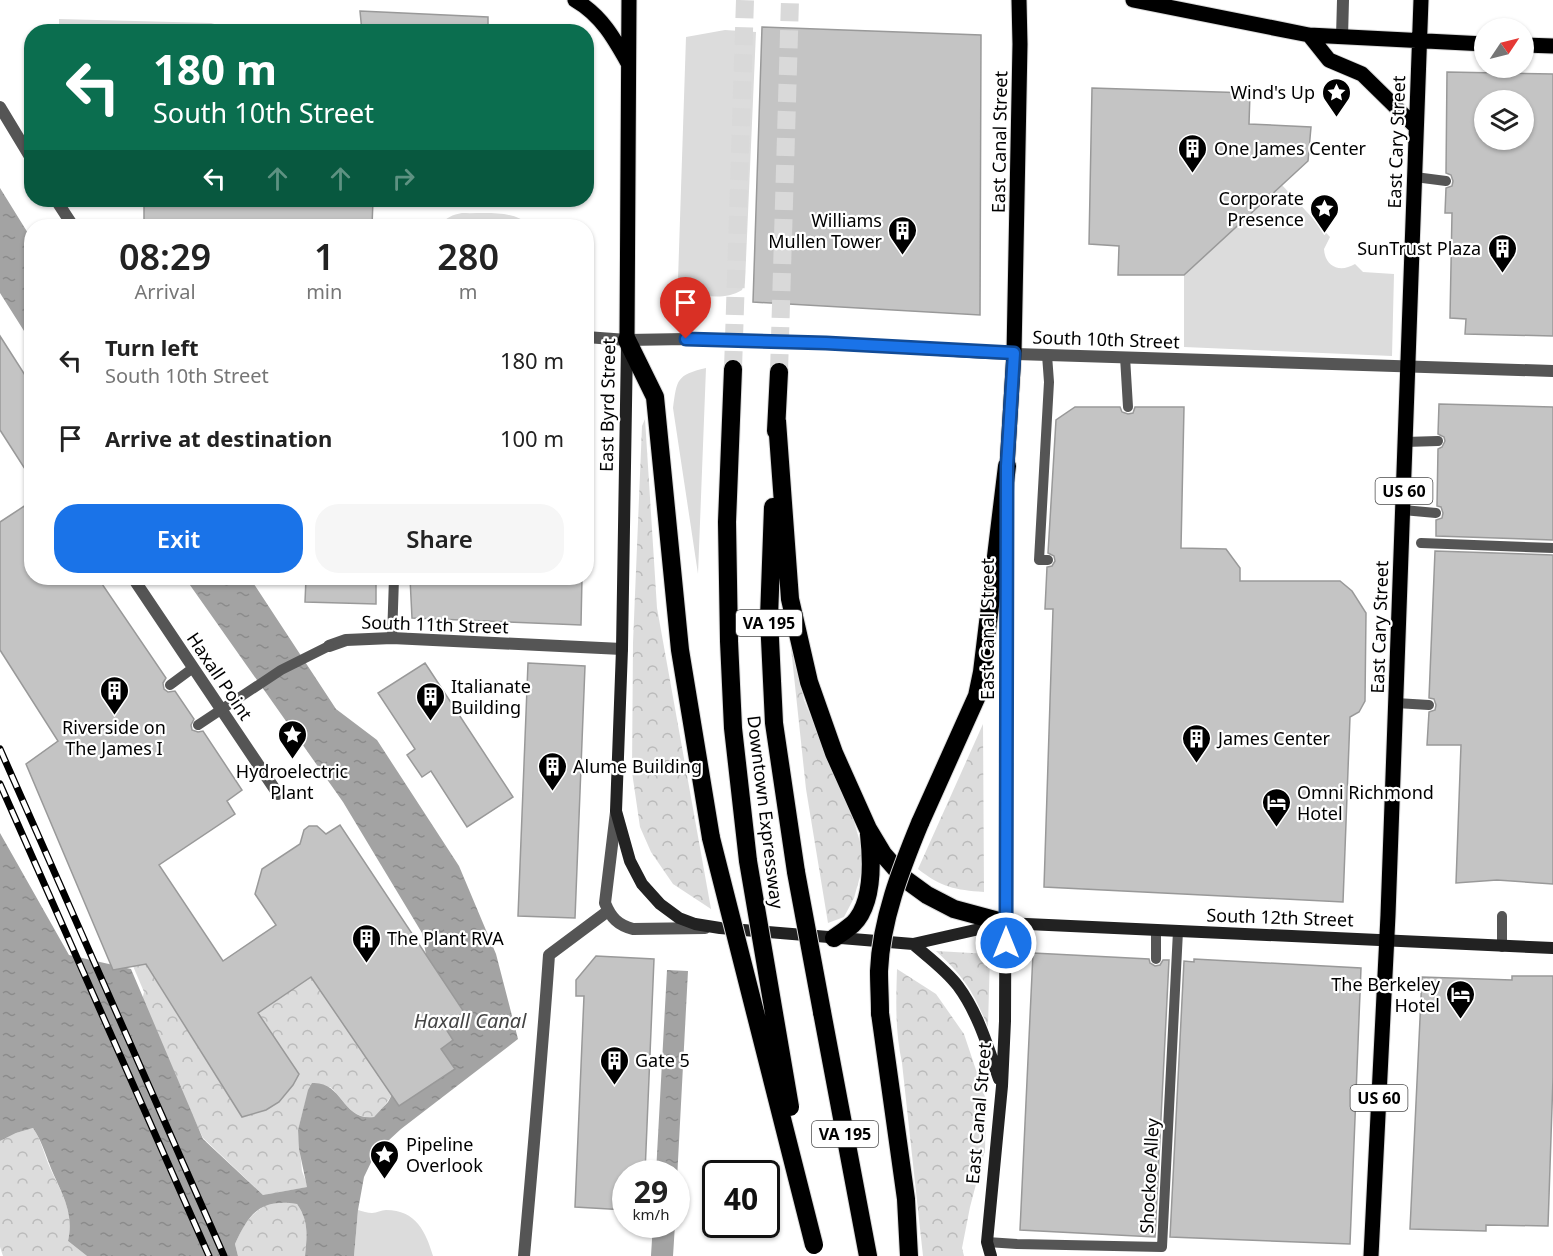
<!DOCTYPE html>
<style>
body{margin:0;font-family:"Noto Sans",sans-serif;background:#f6f6f6;color:#222;height:100vh;display:flex;flex-direction:column;font-size:22px;white-space:nowrap}
*{box-sizing:border-box;margin:0}
p{font-size:20px;color:#767676}
.icon{flex:none;width:33px;height:33px;fill:none;stroke:currentColor;stroke-width:2;stroke-linecap:round;stroke-linejoin:round}
.map{position:relative;flex:1;overflow:hidden}
.side{position:absolute;left:24px;top:219px;width:570px;height:366px;display:flex;flex-direction:column;background:#fff;border-radius:24px;box-shadow:0 2px 4px #0004}
.side>*{flex:none}
.hud{position:absolute;left:24px;top:24px;width:570px;height:183px;border-radius:24px;box-shadow:0 2px 4px #0004;background:#0b6e4f;color:#fff;overflow:hidden}
.needle{width:39px;rotate:55deg}
.tools{position:absolute;left:1474px;top:18px;display:grid;gap:12px}
.tools a{display:grid;place-items:center;width:60px;height:60px;border-radius:50%;background:#fff;box-shadow:0 2px 4px #0004;font-size:30px}
.speed{position:absolute;left:612px;top:1160px;display:flex;gap:12px;font-size:30px;font-weight:700;text-align:center}
.speed>*{display:grid;place-content:center;width:78px;height:78px;border-radius:50%;background:#fff;box-shadow:0 2px 4px #0004;line-height:1}
.speed small{font-size:15px;font-weight:400}
.speed .limit{border:3px solid #111;border-radius:9px;background:#fff;color:#111}
.pin{position:absolute;display:grid;place-items:center;width:51px;height:51px;color:#fff;margin:-62px -26px;border-radius:50% 50% 50% 0;rotate:-45deg;box-shadow:0 0 6px #0007}
.pin .icon{rotate:45deg}
.me{position:absolute;width:66px;margin:-33px;rotate:0deg;stroke-linejoin:round;filter:drop-shadow(0 0 4px #0008)}
.turn{display:flex;align-items:center;gap:21px;height:126px;padding:0 30px;font-size:27px}
.turn .icon{width:78px;height:78px;stroke-width:2.5}
.turn b{display:block;font-size:42px;line-height:51px}
.lanes{display:flex;align-items:center;height:57px;padding:0 30px;background:#0003;justify-content:center;gap:30px;direction:ltr}
.lanes .off{opacity:.35}
.eta{display:flex;justify-content:space-evenly;align-items:center;height:102px;text-align:center}
.eta b{font-size:36px;font-weight:600;line-height:42px}
.action{display:flex;gap:12px;margin-top:auto;padding:12px 30px}
.action a{flex:1;height:69px;border-radius:24px;background:#1a73e8;color:#fff;font-size:24px;font-weight:600;line-height:69px;text-align:center}
.action a+a{background:#f6f6f6;color:#222}
ul{padding:0;list-style:none}
li{display:flex;align-items:center;gap:18px;height:78px;padding:0 30px}
li div{flex:1}
li b{display:block;font-size:22px}
li em{font-style:normal}
.map>svg:first-child{display:block}
.green{fill:#dcdcdc}
.forest{fill:url(#forest-crowns)}
.water{fill:url(#water-ripples)}
.lines{fill:none;stroke-linecap:round;stroke-linejoin:round}
.canal{stroke:#a3a3a3;stroke-width:22}
.building{fill:#c4c4c4;stroke:#999;stroke-width:1.5;fill-rule:evenodd}
.highway-tunnel{stroke:#d9d9d9;stroke-width:18;stroke-dasharray:18 9;stroke-linecap:butt}
.primary-casing{stroke:#dbdbdb;stroke-width:17}
.highway-casing{stroke:#dbdbdb;stroke-width:20}
.lane{stroke:#555;stroke-width:10}
.street{stroke:#555;stroke-width:12}
.secondary{stroke:#222;stroke-width:12}
.primary{stroke:#000;stroke-width:15}
.highway{stroke:#000;stroke-width:18}
.rail-casing{stroke:#000;stroke-width:7}
.rail{stroke:#fff;stroke-width:4.5;stroke-dasharray:14;stroke-linecap:butt}
.highway-bridge-casing{stroke:#dbdbdb;stroke-width:20;stroke-linecap:butt}
.lane-bridge{stroke:#555;stroke-width:10}
.highway-bridge{stroke:#000;stroke-width:18}
.route-casing{stroke:#114b97;stroke-width:15}
.route{stroke:#1a73e8;stroke-width:10}
.labels{text-anchor:middle;dominant-baseline:central;stroke-width:4.5;stroke-linejoin:round;paint-order:stroke}
.shield{fill:#fff;stroke:#4c4c4c;stroke-width:1.5}
.shield-label{font-size:16px;font-weight:bold;fill:#000}
.poi-label{font-size:18px;fill:#000;stroke:#fff;text-anchor:start}
.street-label{font-size:18px;fill:#000;stroke:#fff}
.water-label{font-size:20px;font-style:italic;fill:#444;stroke:#fff}
</style>
<div class="map">
<svg width="1553" height="1256" viewBox="0 0 1553 1256">
<defs>
<pattern id="forest-crowns" width="20" height="18" patternUnits="userSpaceOnUse" patternTransform="scale(1.5)"><rect width="20" height="18" fill="#dcdcdc"/><path d="M2 6a3 3 0 1 1 6 0M12 15a3 3 0 1 1 6 0" fill="none" stroke="#bbb"/></pattern>
<pattern id="water-ripples" width="26" height="14" patternUnits="userSpaceOnUse" patternTransform="scale(1.5)"><rect width="26" height="14" fill="#a3a3a3"/><path d="M2 4q2-2 4 0t4 0M15 11q2-2 4 0t4 0" fill="none" stroke="#8b8b8b"/></pattern>
</defs>
<rect width="100%" height="100%" fill="#fff"/>
<!-- green -->
<path class="green" d="M59 19 211 23 221 26 229 31H59Z
M725 30 756 32 745 282 742 290C725 300 709 296 690 294L678 280 686 37Z
M1282 185 1330 237 1324 249C1325 267 1340 273 1355 264L1363 272 1394 274 1392 356 1184 347V275Z
M462 213C484 214 515 209 530 226H441C445 217 453 215 462 213Z
M706 368 698 574 673 408C677 380 676 375 706 368Z
M358 1210C362 1211 368 1213 372 1213 377 1213 381 1210 386 1210 416 1210 426 1232 433 1256H354Z"/>
<!-- forest -->
<path class="forest" d="M645 419 657 608 711 909 673 884 651 852 640 827 632 772 633 643 642 426Z
M789 629 804 700 853 818 862 849 861 873 854 898 844 917 828 923 806 789Z
M983 724 984 892C955 890 941 887 918 869Z
M936 951 990 954 988 1027C973 991 965 978 936 951Z
M143 960 242 1117C271 1109 285 1102 299 1074L258 1013 311 977 392 1095 380 1112 374 1117C351 1120 345 1100 330 1087L307 1096 298 1130 302 1171 308 1187 263 1195 203 1138 141 1005 144 992 133 966Z
M897 969 936 994 964 1034 986 1100 985 1150 970 1207 962 1248 964 1256H923L902 1063C895 1031 896 1001 897 969Z
M33 1128C41 1140 43 1150 48 1163 59 1190 75 1209 68 1241L87 1256H3L0 1247V1141L16 1133Z
M271 1202H282L297 1204C309 1221 307 1236 305 1256H238L235 1244C245 1222 250 1214 271 1202Z"/>
<!-- water -->
<path class="water" d="M0 188 31 238V342L0 293Z
M185 578H250L336 709 377 740 459 866 496 954 518 1039 401 1129 376 1152 364 1177 358 1210 354 1256H305C307 1236 309 1221 297 1204 261 1198 249 1213 235 1244L238 1256H87L68 1241C75 1210 59 1190 49 1163 44 1150 41 1140 33 1128L16 1133 0 1141V833L69 955 131 969 203 1139 263 1195 307 1187 299 1149 298 1130 308 1090 312 1083C343 1081 342 1121 374 1117L388 1102 425 1034 434 998 422 933 343 802Z
M667 970 688 971 677 1180 676 1173H656Z"/>
<g class="lines">
<!-- canal -->
<path class="canal" d="M662 1256 664 1224"/>
</g>
<!-- building -->
<path class="building" d="M360 11 488 17V32H362Z
M762 27 981 35 980 315 753 302Z
M1447 72 1553 74V336L1465 334 1466 319 1450 318 1452 213H1445L1446 188 1452 186 1453 181 1451 175 1446 173ZM1485 100H1524V140H1485Z
M1092 88 1250 93 1249 124 1311 127 1308 161 1184 275H1118L1119 246 1089 244Z
M144 200H373L372 226H144Z
M0 336 32 386V480L0 430Z
M1439 404 1553 407V540L1436 536V520L1442 518 1443 513 1441 507 1437 506 1438 449 1442 447 1445 441 1444 437 1438 434Z
M1075 407H1120L1122 412 1128 414 1133 413 1135 407H1184L1181 548 1226 549 1240 568V581H1340L1352 591 1366 613 1365 701 1359 712 1350 717 1343 902 1044 887 1053 609H1045L1047 567 1052 566 1055 561 1054 556 1048 553 1056 420Z
M32 501V578H98L166 678 163 683 164 689 168 692 175 691 194 719 191 725 192 730 198 732 203 731 242 790 227 801 235 814 159 865 223 961 276 925 255 894 262 869 300 844 304 830 309 826H317L326 834 340 825 464 1012 444 1026 453 1040 441 1049 455 1069 399 1106 311 977 258 1013 299 1074 293 1085 279 1102 266 1110 242 1117 146 964 113 970 26 764 58 741 0 650V522Z
M1435 551 1553 555V884L1497 880 1456 883 1461 745H1427L1429 712 1435 710 1436 705 1434 699 1429 698Z
M306 578H376V604L305 602Z
M410 578H582L581 625 412 618Z
M425 663 513 797 467 827 431 771 422 777 407 755 415 749 378 693Z
M528 663 585 666 575 918 518 916Z
M1033 953 1149 959 1150 963 1155 966 1160 965 1163 960H1169L1155 1237 1020 1230Z
M596 956 654 959 645 1173H626V1210L575 1207 584 996H576V980Z
M1194 959 1361 968 1350 1244 1170 1237 1184 961 1194 962Z
M1512 976H1553V1078L1548 1226 1486 1225V1231L1410 1229 1422 977 1512 980Z"/>
<g class="lines">
<!-- highway-tunnel -->
<path class="highway-tunnel" d="M733 369 745 0
M779 372 790 0"/>
<defs>
<path id="primary" d="M575 0C601 15 614 38 628 63
M1133 0 1309 35 1485 44
M1309 35 1329 60 1362 74 1416 127
M1524 45 1553 46
M627 340 629 0
M1007 466 1014 353 1020 44 1019 0
M1371 1256 1388 915 1421 0"/>
<path id="highway" d="M627 340 655 397 680 650 711 838
M733 369 727 522 729 641 733 728 748 861
M777 421 790 599 809 682 834 753 868 829 883 854 905 879 927 895 954 909 1006 923
M776 431 779 372
M773 507 769 618 774 723 796 872
M920 823 977 696 982 672 1007 466
M834 938C840 934 847 929 853 924 874 903 872 861 869 834
M822 1012 868 1256
M880 1013 906 1199 909 1256"/>
</defs>
<!-- primary casing -->
<use href="#primary" class="primary-casing"/>
<!-- highway casing -->
<use href="#highway" class="highway-casing"/>
<!-- lane -->
<path class="lane" d="M1415 177 1446 181
M1047 355 1049 382 1039 560H1048
M1125 357 1128 407
M1405 442 1438 441
M1403 510 1436 513
M1421 543 1553 548
M392 638 394 578
M170 685 193 668
M1396 703 1429 705
M1502 947V916
M1156 959V930
M987 1242 1017 1244 1162 1247 1178 931"/>
<!-- street -->
<path class="street" d="M1342 37 1343 0
M0 107 32 160
M56 200 73 226
M586 337 627 340 686 339 827 343 986 353 1553 371
M133 578 278 794
M329 646 346 640 392 638 622 649
M616 812 605 903C611 918 618 925 633 929L705 928
M524 1256C533 1156 542 1055 549 955L608 911"/>
<!-- secondary -->
<path class="secondary" d="M627 344 622 649 616 811 630 861 642 884 660 904 679 918 695 924 720 928 913 944 1006 923 1553 948
M913 944C928 957 946 970 958 986 978 1013 988 1047 999 1079
M991 1256 987 1242 1002 1086 1005 1021 1007 530"/>
<!-- primary -->
<use href="#primary" class="primary"/>
<!-- highway -->
<use href="#highway" class="highway"/>
<defs>
<path id="rail" d="M0 749 224 1256
M0 784 209 1256"/>
</defs>
<!-- rail casing -->
<use href="#rail" class="rail-casing"/>
<!-- rail -->
<use href="#rail" class="rail"/>
<defs>
<path id="highway-bridge" d="M711 838 814 1245
M748 861 790 1107
M796 872 822 1012
M880 1013C880 999 879 985 879 971 881 920 901 869 920 823"/>
</defs>
<!-- highway-bridge casing -->
<use href="#highway-bridge" class="highway-bridge-casing"/>
<!-- lane-bridge -->
<path class="lane-bridge" d="M198 725 281 670 329 646"/>
<!-- highway-bridge -->
<use href="#highway-bridge" class="highway-bridge"/>
</g>
<g class="lines">
<defs>
<path id="route" d="M686 339 826 343 1014 353 1007 466 1006 943"/>
</defs>
<!-- route casing -->
<use href="#route" class="route-casing"/>
<!-- route -->
<use href="#route" class="route"/>
</g>
<!-- icons -->
<defs>
<symbol id="sight-pin" viewBox="-11 -11 22 30"><path d="M0 17L-7.5 6A9.5 9.5 0 1 1 7.5 6Z" fill="#000" stroke="#fff"/><path d="M0-6L1.8-2.2L6-1.7L2.9 1.2L3.7 5.4L0 3.3L-3.7 5.4L-2.9 1.2L-6-1.7L-1.8-2.2Z" fill="#fff"/></symbol>
<symbol id="building-pin" viewBox="-11 -11 22 30"><path d="M0 17L-7.5 6A9.5 9.5 0 1 1 7.5 6Z" fill="#000" stroke="#fff"/><path d="M-4-6H4V6H1V3H-1V6H-4ZM-2.5-4.3h1.7v1.8h-1.7ZM.8-4.3h1.7v1.8H.8ZM-2.5-1h1.7V.8h-1.7ZM.8-1h1.7V.8H.8Z" fill="#fff"/></symbol>
<symbol id="hotel-pin" viewBox="-11 -11 22 30"><path d="M0 17L-7.5 6A9.5 9.5 0 1 1 7.5 6Z" fill="#000" stroke="#fff"/><path d="M-6-4.5h1.5V1H6V5H4.5V3h-9V5H-6ZM-4 0a1.8 1.8 0 1 1 3.6 0ZM.5 0V-2.5h3Q6-2.5 6 0Z" fill="#fff"/></symbol>
</defs>
<g fill-rule="evenodd">
<use href="#sight-pin" x="1320" y="76" width="33" height="45"/>
<use href="#building-pin" x="1176" y="132" width="33" height="45"/>
<use href="#sight-pin" x="1308" y="192" width="33" height="45"/>
<use href="#building-pin" x="886" y="214" width="33" height="45"/>
<use href="#building-pin" x="1486" y="232" width="33" height="45"/>
<use href="#building-pin" x="98" y="674" width="33" height="45"/>
<use href="#building-pin" x="414" y="680" width="33" height="45"/>
<use href="#sight-pin" x="276" y="718" width="33" height="45"/>
<use href="#building-pin" x="1180" y="722" width="33" height="45"/>
<use href="#building-pin" x="536" y="750" width="33" height="45"/>
<use href="#hotel-pin" x="1260" y="786" width="33" height="45"/>
<use href="#building-pin" x="350" y="922" width="33" height="45"/>
<use href="#hotel-pin" x="1444" y="978" width="33" height="45"/>
<use href="#building-pin" x="598" y="1044" width="33" height="45"/>
<use href="#sight-pin" x="368" y="1138" width="33" height="45"/>
</g>
<g class="labels">
<!-- shield labels -->
<g class="shield">
<rect x="1375.5" y="478" width="57" height="26" rx="4.5"/>
<rect x="736" y="610" width="66" height="26" rx="4.5"/>
<rect x="1350.5" y="1085" width="57" height="26" rx="4.5"/>
<rect x="812" y="1121" width="66" height="26" rx="4.5"/>
</g>
<g class="shield-label">
<text x="1404" y="491">US 60</text>
<text x="769" y="623">VA 195</text>
<text x="1379" y="1098">US 60</text>
<text x="845" y="1134">VA 195</text>
</g>
<!-- poi labels -->
<g class="poi-label">
<text x="1315" y="92" text-anchor="end">Wind's Up</text>
<text x="1214" y="148">One James Center</text>
<text x="1304" y="198" text-anchor="end">Corporate<tspan x="1304" dy="21">Presence</tspan></text>
<text x="882" y="220" text-anchor="end">Williams<tspan x="882" dy="21">Mullen Tower</tspan></text>
<text x="1481" y="248" text-anchor="end">SunTrust Plaza</text>
<text x="451" y="686">Italianate<tspan x="451" dy="21">Building</tspan></text>
<text x="114" y="727" text-anchor="middle">Riverside on<tspan x="114" dy="21">The James I</tspan></text>
<text x="1218" y="738">James Center</text>
<text x="573" y="766">Alume Building</text>
<text x="292" y="771" text-anchor="middle">Hydroelectric<tspan x="292" dy="21">Plant</tspan></text>
<text x="1297" y="792">Omni Richmond<tspan x="1297" dy="21">Hotel</tspan></text>
<text x="387" y="938">The Plant RVA</text>
<text x="1440" y="984" text-anchor="end">The Berkeley<tspan x="1440" dy="21">Hotel</tspan></text>
<text x="635" y="1060">Gate 5</text>
<text x="406" y="1144">Pipeline<tspan x="406" dy="21">Overlook</tspan></text>
</g>
<!-- street labels -->
<g class="street-label">
<text transform="translate(999 142) rotate(-89)">East Canal Street</text>
<text transform="translate(1396 142) rotate(-88)">East Cary Street</text>
<text transform="translate(1106 339) rotate(2)">South 10th Street</text>
<text transform="translate(607 405) rotate(-89)">East Byrd Street</text>
<text transform="translate(435 624) rotate(2)">South 11th Street</text>
<text transform="translate(1379 627) rotate(-88)">East Cary Street</text>
<text transform="translate(987 629) rotate(-90)">East Canal Street</text>
<text transform="translate(220 676) rotate(56)">Haxall Point</text>
<text transform="translate(766 812) rotate(83)">Downtown Expressway</text>
<text transform="translate(1280 917) rotate(2)">South 12th Street</text>
<text transform="translate(978 1113) rotate(-85)">East Canal Street</text>
<text transform="translate(1149 1176) rotate(-87)">Shockoe Alley</text>
</g>
<!-- water labels -->
<g class="water-label">
<text x="470" y="1020">Haxall Canal</text>
</g>
</g>
</svg>
<div class="tools">
<a><svg class="needle" viewBox="-14 -14 28 28"><path d="M0-13l5 13h-10z" fill="#e53935"/><path d="M0 13l5-13h-10z" fill="#767676"/></svg></a>
<a><svg class="icon" aria-label="layers" viewBox="0 0 24 24"><path d="M12 4l9 5-9 5-9-5zM3 14l9 5 9-5"/></svg></a>
</div>
<div class="speed"><div>29<small>km/h</small></div><div class="limit">40</div></div>
<div class="pin" style="left:686px;top:339px;background:#d93025"><svg class="icon" aria-label="arrive" viewBox="0 0 24 24"><path d="M6 21V4h12l-3 4 3 4H6"/></svg></div>
<svg class="me" style="left:1006px;top:943px" viewBox="-20 -20 40 40"><circle r="17" fill="#1a73e8" stroke="#fff" stroke-width="3"/><path d="M0-11L8 9 0 5-8 9z" fill="#fff"/></svg>
<div class="hud">
<div class="turn"><svg class="icon" aria-label="left" viewBox="0 0 24 24"><path d="M17 20v-9H6M10 6l-5 5 5 5"/></svg><div><b>180 m</b>South 10th Street</div></div>
<div class="lanes"><svg class="icon" aria-label="left" viewBox="0 0 24 24"><path d="M17 20v-9H6M10 6l-5 5 5 5"/></svg><svg class="icon off" aria-label="ahead" viewBox="0 0 24 24"><path d="M12 20V5M6 11l6-6 6 6"/></svg><svg class="icon off" aria-label="ahead" viewBox="0 0 24 24"><path d="M12 20V5M6 11l6-6 6 6"/></svg><svg class="icon off" aria-label="right" viewBox="0 0 24 24"><path d="M7 20v-9h11M14 6l5 5-5 5"/></svg></div>
</div>
<section class="side">
<div class="eta">
<div><b>08:29</b><p>Arrival</p></div>
<div><b>1</b><p>min</p></div>
<div><b>280</b><p>m</p></div>
</div>
<ul>
<li><svg class="icon" aria-label="left" viewBox="0 0 24 24"><path d="M17 20v-9H6M10 6l-5 5 5 5"/></svg><div><b>Turn left</b><p>South 10th Street</p></div><em>180 m</em></li>
<li><svg class="icon" aria-label="arrive" viewBox="0 0 24 24"><path d="M6 21V4h12l-3 4 3 4H6"/></svg><div><b>Arrive at destination</b></div><em>100 m</em></li>
</ul>
<div class="action"><a>Exit</a><a>Share</a></div>
</section>
</div>
